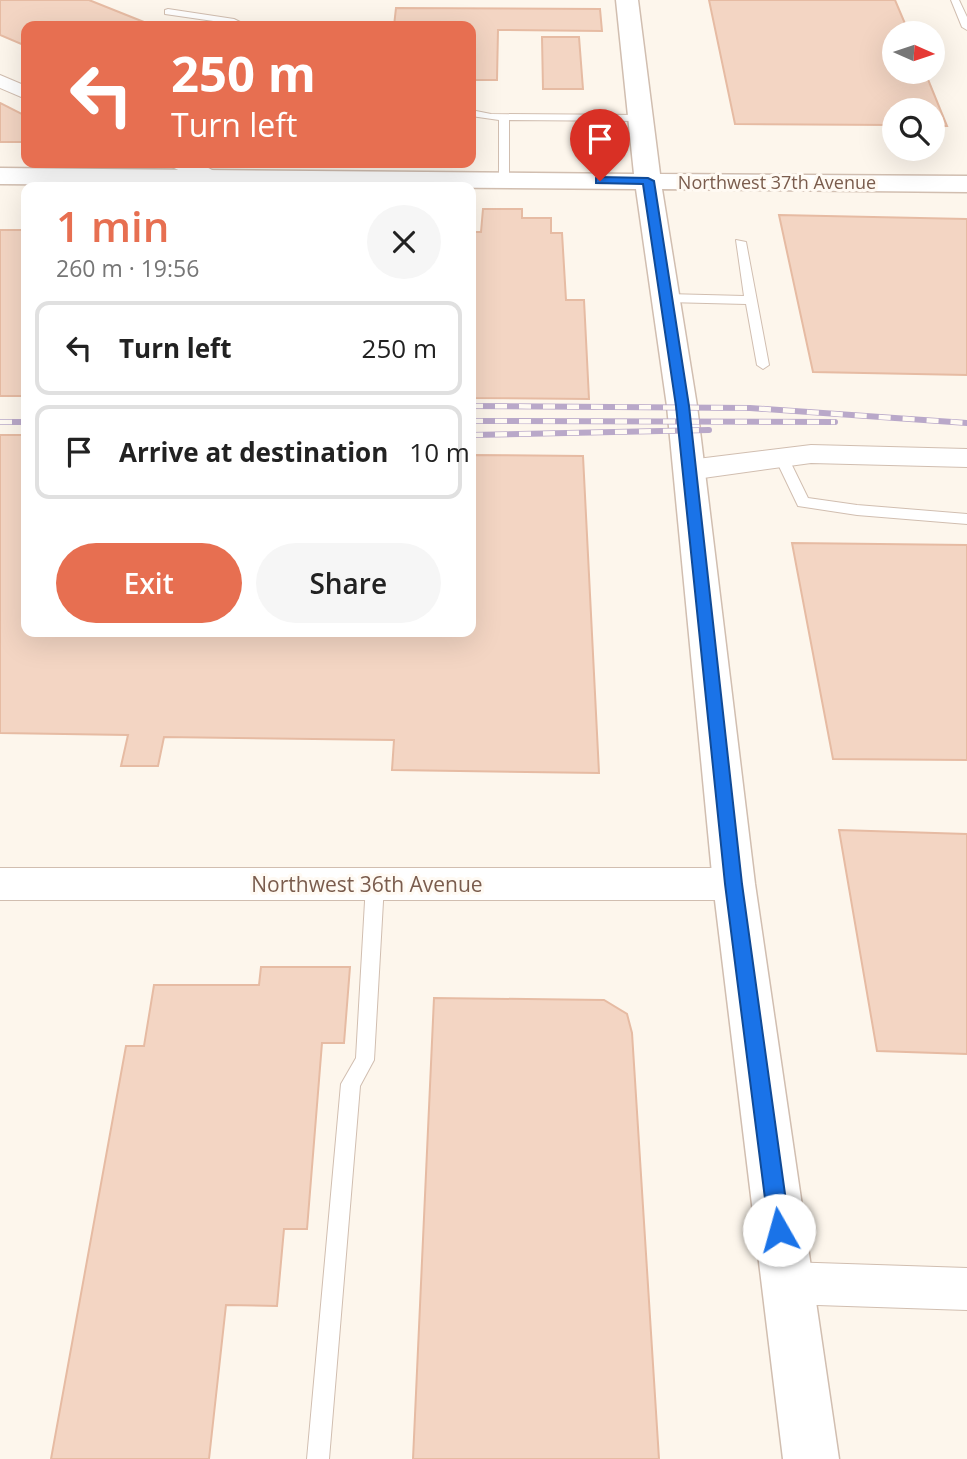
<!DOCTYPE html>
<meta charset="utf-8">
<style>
body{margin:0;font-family:"Open Sans",sans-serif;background:#f6f6f6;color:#222;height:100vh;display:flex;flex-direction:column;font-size:26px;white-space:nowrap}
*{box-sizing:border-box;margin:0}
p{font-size:23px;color:#767676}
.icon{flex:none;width:38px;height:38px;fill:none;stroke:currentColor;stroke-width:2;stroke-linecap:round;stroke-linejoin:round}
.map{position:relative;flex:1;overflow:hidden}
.panel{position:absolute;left:21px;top:182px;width:455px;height:455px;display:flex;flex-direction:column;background:#fff;border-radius:14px;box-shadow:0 7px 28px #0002}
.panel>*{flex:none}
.guide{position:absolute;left:21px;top:21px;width:455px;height:147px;border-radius:14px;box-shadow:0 7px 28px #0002;background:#e76f51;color:#fff;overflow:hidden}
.needle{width:46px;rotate:93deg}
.tools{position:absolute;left:882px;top:21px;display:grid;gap:14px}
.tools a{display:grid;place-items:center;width:63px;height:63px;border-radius:50%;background:#fff;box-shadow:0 7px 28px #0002;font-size:35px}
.pin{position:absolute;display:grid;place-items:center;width:60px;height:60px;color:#fff;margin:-72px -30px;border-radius:50% 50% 50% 0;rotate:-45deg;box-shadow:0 0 7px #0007}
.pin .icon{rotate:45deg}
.me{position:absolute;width:77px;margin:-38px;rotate:353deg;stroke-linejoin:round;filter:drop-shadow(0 0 5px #0008)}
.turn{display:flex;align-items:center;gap:24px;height:147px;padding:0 35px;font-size:32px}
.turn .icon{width:91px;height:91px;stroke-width:2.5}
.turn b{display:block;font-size:49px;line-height:60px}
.round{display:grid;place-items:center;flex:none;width:74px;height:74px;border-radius:37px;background:#f6f6f6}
.overview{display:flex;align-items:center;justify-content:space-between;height:119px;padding:0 35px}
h1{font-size:42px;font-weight:600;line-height:52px;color:#e76f51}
.primary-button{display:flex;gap:14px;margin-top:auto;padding:14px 35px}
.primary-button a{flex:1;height:80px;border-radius:42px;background:#e76f51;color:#fff;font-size:28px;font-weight:600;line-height:80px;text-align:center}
.primary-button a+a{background:#f6f6f6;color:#222}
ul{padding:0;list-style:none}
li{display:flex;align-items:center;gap:21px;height:94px;margin:0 14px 10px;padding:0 21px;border:4px solid #e0e0e0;border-radius:14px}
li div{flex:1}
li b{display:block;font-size:26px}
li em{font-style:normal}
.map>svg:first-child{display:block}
.building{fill:#f3d5c3;stroke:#e6bba3;stroke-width:2}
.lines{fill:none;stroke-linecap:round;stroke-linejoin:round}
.service-casing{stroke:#d1beb0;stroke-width:2}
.minor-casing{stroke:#d1beb0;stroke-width:2}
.tertiary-casing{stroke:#d1beb0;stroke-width:3}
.service{fill:#fff;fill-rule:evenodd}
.minor{fill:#fff;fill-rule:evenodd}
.tertiary{fill:#fff;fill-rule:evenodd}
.rail-casing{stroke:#b9a8c9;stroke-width:6}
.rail{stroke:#fffaf3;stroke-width:4.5;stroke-dasharray:12;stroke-linecap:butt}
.route{fill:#1a73e8;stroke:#114b97;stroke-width:2}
.labels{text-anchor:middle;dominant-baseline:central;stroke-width:6;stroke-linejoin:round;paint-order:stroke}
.far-street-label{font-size:18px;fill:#7a5c4d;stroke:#fffaf3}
.street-label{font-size:21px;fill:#7a5c4d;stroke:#fffaf3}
</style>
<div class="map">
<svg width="967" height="1459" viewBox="0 0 967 1459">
<rect width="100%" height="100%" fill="#fdf6ec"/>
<!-- building -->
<path class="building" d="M0 0H89L154 26H26V46L0 35Z
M709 0H895L909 33H894V72H925L947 126H933V110H894V125L735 124Z
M396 8 600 9 602 31 498 30 497 80H471V26H394Z
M542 37H579L583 89H543Z
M0 103 26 116 24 142H0Z
M483 209H522V218H551V233H562L566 300H584L589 399 471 398V232H481Z
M779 215 967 219V375L813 372Z
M0 230H26V396H0Z
M0 435H26V632H471V455L583 456 599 773 392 770 394 740 164 737 158 766H121L128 735 0 733Z
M792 543 967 545V760L833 759Z
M839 830 967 834V1054L877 1051Z
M261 967H350L344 1043H322L307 1229H284L277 1306 226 1305 209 1459H51L126 1046H144L154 985H259Z
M434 998 604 1000 627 1014 632 1033 659 1459H413Z"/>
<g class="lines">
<defs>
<path id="service" d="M951 0H959L967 17V30L962 27Z
M168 9 234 19 248 26 165 14V10Z
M471 110 491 114 641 115 646 118 641 121 509 120V180L504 183 499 180V120L471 116Z
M736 240 746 242 769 365 763 369 757 365 746 304 667 302 661 298 667 294 744 296Z
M782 453 787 455 808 498 857 505 967 514V524L857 515 798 506 775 458Z
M375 876 381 878 384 884 374 1060 360 1086 329 1459H307L341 1084 356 1058 366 884 369 878Z"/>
<path id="minor" d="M0 75 26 86V99L0 88Z
M169 163C187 163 209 162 221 178L218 182H204L172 167Z
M811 445 967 449V467L811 463 689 480 680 477 676 470 680 463 689 460Z
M0 868H734L746 873 751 884 746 895 734 900H0Z
M787 1262 967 1268V1310L787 1304 772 1298 766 1283 772 1268Z"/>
<path id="tertiary" d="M616 0H638L660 174 967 176V192L662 189 697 406 755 884 839 1459H783L713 884 667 406 636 189 0 184V168L634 174Z"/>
</defs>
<!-- service casing -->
<use href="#service" class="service-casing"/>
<!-- minor casing -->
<use href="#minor" class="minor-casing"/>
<!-- tertiary casing -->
<use href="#tertiary" class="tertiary-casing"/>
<!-- service -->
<use href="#service" class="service"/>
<!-- minor -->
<use href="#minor" class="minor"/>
<!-- tertiary -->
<use href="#tertiary" class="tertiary"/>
<defs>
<path id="rail" d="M471 406 750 408 967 423
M471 421 835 422
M0 422H26
M471 435 709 430"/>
</defs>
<!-- rail casing -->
<use href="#rail" class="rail-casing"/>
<!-- rail -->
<use href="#rail" class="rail"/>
</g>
<!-- route -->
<path class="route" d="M600 177 648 178 654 181 689 406 742 884 790 1230 787 1238 779 1241 772 1238 769 1230 725 884 676 406 643 184 596 183V178Z"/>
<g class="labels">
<!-- far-street labels -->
<g class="far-street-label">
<text x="777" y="182">Northwest 37th Avenue</text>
</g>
<!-- street labels -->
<g class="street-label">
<text x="367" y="884">Northwest 36th Avenue</text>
</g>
</g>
</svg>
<div class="tools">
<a><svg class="needle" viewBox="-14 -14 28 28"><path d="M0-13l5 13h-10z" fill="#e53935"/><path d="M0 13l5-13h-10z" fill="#767676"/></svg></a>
<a><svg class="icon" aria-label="search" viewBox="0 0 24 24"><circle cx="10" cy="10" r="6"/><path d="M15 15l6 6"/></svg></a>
</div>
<div class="pin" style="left:600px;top:181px;background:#d93025"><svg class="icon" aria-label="arrive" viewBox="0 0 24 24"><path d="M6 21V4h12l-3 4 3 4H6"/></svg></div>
<svg class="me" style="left:779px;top:1230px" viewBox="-20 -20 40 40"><circle r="19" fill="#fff"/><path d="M0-13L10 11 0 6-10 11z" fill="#1a73e8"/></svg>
<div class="guide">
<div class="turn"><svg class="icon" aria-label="left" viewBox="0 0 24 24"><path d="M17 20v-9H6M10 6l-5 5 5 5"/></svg><div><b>250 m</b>Turn left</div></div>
</div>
<section class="panel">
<div class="overview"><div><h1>1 min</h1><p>260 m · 19:56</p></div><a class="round"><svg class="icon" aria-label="close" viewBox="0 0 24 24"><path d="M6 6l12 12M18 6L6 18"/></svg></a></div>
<ul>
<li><svg class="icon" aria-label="left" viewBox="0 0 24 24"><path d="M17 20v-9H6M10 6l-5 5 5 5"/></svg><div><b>Turn left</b></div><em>250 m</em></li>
<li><svg class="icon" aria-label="arrive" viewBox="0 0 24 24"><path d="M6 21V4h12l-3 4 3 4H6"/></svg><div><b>Arrive at destination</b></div><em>10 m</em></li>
</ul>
<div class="primary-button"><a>Exit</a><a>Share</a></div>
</section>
</div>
